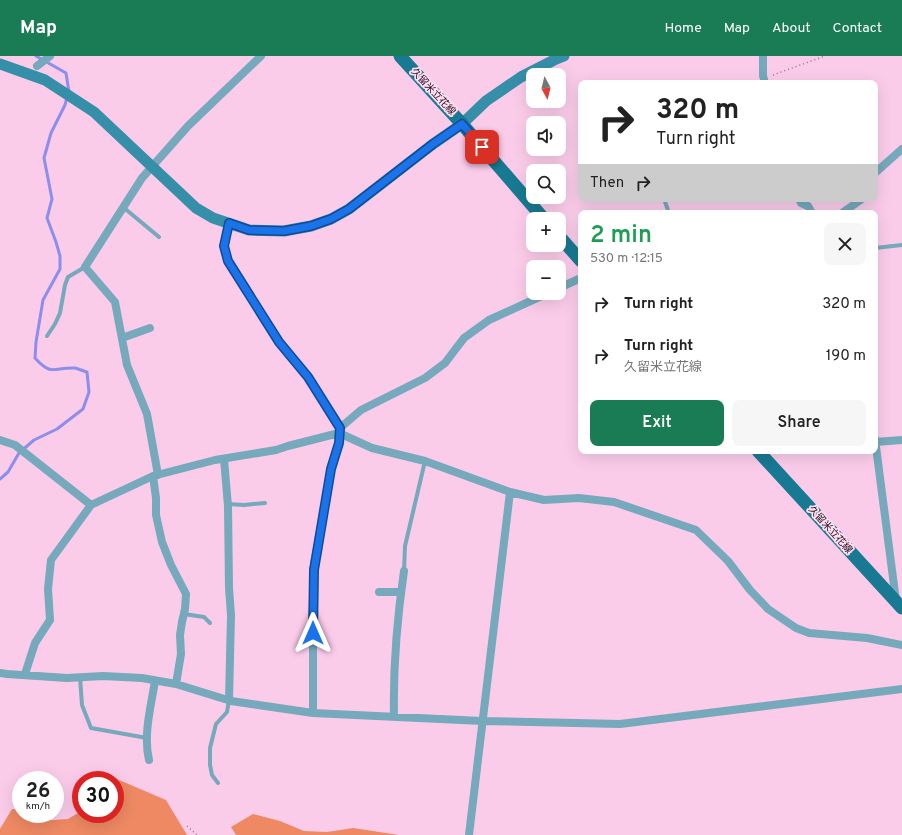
<!DOCTYPE html>
<meta charset="utf-8">
<style>
body{margin:0;font-family:Overpass,"Noto Sans JP",sans-serif;background:#f6f6f6;color:#222;height:100vh;display:flex;flex-direction:column;font-size:15px;white-space:nowrap}
*{box-sizing:border-box;margin:0}
p{font-size:13px;color:#767676}
.icon{flex:none;width:22px;height:22px;fill:none;stroke:currentColor;stroke-width:2;stroke-linecap:round;stroke-linejoin:round}
.map{position:relative;flex:1;overflow:hidden}
.panel{position:absolute;left:578px;top:154px;width:300px;height:244px;display:flex;flex-direction:column;background:#fff;border-radius:8px;box-shadow:0 4px 16px #0002}
.panel>*{flex:none}
.banner{position:absolute;left:578px;top:24px;width:300px;height:122px;border-radius:8px;box-shadow:0 4px 16px #0002;background:#fff;color:#222;overflow:hidden}
.needle{width:26px;rotate:173deg}
.tools{position:absolute;left:526px;top:12px;display:grid;gap:8px}
.tools a{display:grid;place-items:center;width:40px;height:40px;border-radius:8px;background:#fff;box-shadow:0 4px 16px #0002;font-size:20px}
.speed{position:absolute;left:12px;top:715px;display:flex;gap:8px;font-size:20px;font-weight:700;text-align:center}
.speed>*{display:grid;place-content:center;width:52px;height:52px;border-radius:50%;background:#fff;box-shadow:0 4px 16px #0002;line-height:1}
.speed small{font-size:10px;font-weight:400}
.speed .limit{border:6px solid #d22;background:#fff;color:#111}
.pin{position:absolute;display:grid;place-items:center;width:34px;height:34px;color:#fff;margin:-17px;border-radius:8px;box-shadow:0 2px 6px #0006}
.me{position:absolute;width:44px;margin:-22px;rotate:0deg;stroke-linejoin:round;filter:drop-shadow(0 0 3px #0008)}
.turn{display:flex;align-items:center;gap:14px;height:84px;padding:0 12px;font-size:18px}
.turn .icon{width:52px;height:52px;stroke-width:2.5}
.turn b{display:block;font-size:28px;line-height:34px}
.then{display:flex;align-items:center;height:38px;padding:0 12px;background:#0003;gap:8px;font-size:15px}
.round{display:grid;place-items:center;flex:none;width:42px;height:42px;border-radius:8px;background:#f6f6f6}
.summary{display:flex;align-items:center;justify-content:space-between;height:68px;padding:0 12px}
h1{font-size:24px;font-weight:600;line-height:30px;color:#1e9e55}
.primary-button{display:flex;gap:8px;margin-top:auto;padding:8px 12px}
.primary-button a{flex:1;height:46px;border-radius:8px;background:#197c54;color:#fff;font-size:16px;font-weight:600;line-height:46px;text-align:center}
.primary-button a+a{background:#f6f6f6;color:#222}
ul{padding:0;list-style:none}
li{display:flex;align-items:center;gap:12px;height:52px;padding:0 12px}
li div{flex:1}
li b{display:block;font-size:15px}
li em{font-style:normal}
header{display:flex;align-items:center;gap:24px;box-sizing:border-box;height:56px;padding:0 20px;background:#197c54;color:#fff}
header strong{font-size:19px}
nav{display:flex;gap:22px;margin-inline-start:auto;font-size:14px}
.map>svg:first-child{display:block}
.forest{fill:#ee8963}
.lines{fill:none;stroke-linecap:round;stroke-linejoin:round}
.stream{stroke:#8b8eea;stroke-width:3}
.path{stroke:#98738b;stroke-width:1.5;stroke-dasharray:1 3;stroke-linecap:butt}
.lane{stroke:#75a9bb;stroke-width:4}
.street{stroke:#75a9bb;stroke-width:8}
.secondary{stroke:#368fa9;stroke-width:11}
.primary{stroke:#187993;stroke-width:13}
.route-casing{stroke:#114b97;stroke-width:10}
.route{stroke:#1a73e8;stroke-width:7}
.labels{text-anchor:middle;dominant-baseline:central;stroke-width:3.5;stroke-linejoin:round;paint-order:stroke}
.street-label{font-size:10px;fill:#23091b;stroke:#ffdff2}
</style>
<header>
<strong>Map</strong>
<nav><a>Home</a><a>Map</a><a>About</a><a>Contact</a></nav>
</header>
<div class="map">
<svg width="902" height="779" viewBox="0 0 902 779">
<rect width="100%" height="100%" fill="#fbccea"/>
<!-- forest -->
<path class="forest" d="M105 718 166 744 187 779H0V773L12 753H21V758H30L39 765 68 763 78 757 81 749V758H115V724H88L89 719Z
M253 758 280 765 304 775 327 776 353 772 399 779H236L231 771Z"/>
<g class="lines">
<!-- stream -->
<path class="stream" d="M36 0 66 17 69 36
M0 423 8 416 19 397 34 384 57 373 83 353 89 336 87 316C83 315 79 313 75 312 54 311 52 321 35 302L36 286 43 244 60 213V200L56 186 47 162 52 143 44 102 51 77 65 49 67 41"/>
<!-- path -->
<path class="path" d="M773 19 825 0
M187 770 197 779"/>
<!-- lane -->
<path class="lane" d="M664 143 669 157
M123 151 159 181
M875 192 902 189
M47 280 55 268 60 257 65 229 68 221 85 211
M228 448 244 449 265 447
M404 515 405 490 425 405
M184 558 204 561 210 567
M80 621 82 649 91 672 147 682
M218 727 212 719 210 709V692L216 668 227 656 229 644"/>
<!-- street -->
<path class="street" d="M763 0V20L765 27
M37 10 50 0
M875 117 902 93
M799 143 801 147 808 150 812 157
M842 157 862 143
M229 167 224 191 228 205 279 286 308 321 340 372 339 387 331 413 313 514V657
M559 232 581 222
M122 282 150 272
M340 372 361 354 425 322 445 307 464 282 489 264 548 237
M875 383 896 545
M0 384 15 389 91 449
M875 386 902 384
M224 403 228 450 229 532 231 559 229 644
M158 419 147 358 127 309 115 246 85 211 142 122 188 70 261 0
M153 420 156 442V459L162 486 171 509 186 538 185 553 182 566 180 579 181 598 176 628
M379 536H401
M0 617 7 618 67 622 103 620 142 622 176 628 231 645 313 657 482 665 620 668 902 633
M25 618 35 587 50 564 48 533 51 504 91 449 153 420 215 404 276 394 288 390 339 377 372 392 425 405 510 436 544 444 579 442 614 446 696 474 728 505 750 534 768 553 796 572 809 577 867 582 902 589
M394 661C393 612 397 563 404 515
M149 704C143 679 151 650 155 625
M469 779 510 436"/>
<!-- secondary -->
<path class="secondary" d="M0 8 45 24 94 56 196 152 213 162 249 174 284 175 311 170 331 163 349 153 433 88 462 68 486 45 521 21 554 4 564 0"/>
<!-- primary -->
<path class="primary" d="M400 0 462 68 544 163
M559 180 581 205
M758 395 902 552"/>
</g>
<g class="lines">
<defs>
<path id="route" d="M313 577 314 514 331 413 339 387 340 372 308 321 279 286 228 205 224 190 229 167 249 174 284 175 311 170 331 163 349 153 433 88 462 68 482 91"/>
</defs>
<!-- route casing -->
<use href="#route" class="route-casing"/>
<!-- route -->
<use href="#route" class="route"/>
</g>
<g class="labels">
<!-- street labels -->
<g class="street-label">
<text transform="translate(433 36) rotate(47)">久留米立花線</text>
<text transform="translate(830 474) rotate(48)">久留米立花線</text>
</g>
</g>
</svg>
<div class="tools">
<a><svg class="needle" viewBox="-14 -14 28 28"><path d="M0-13l5 13h-10z" fill="#e53935"/><path d="M0 13l5-13h-10z" fill="#767676"/></svg></a>
<a><svg class="icon" aria-label="sound" viewBox="0 0 24 24"><path d="M4 9h4l5-4v14l-5-4H4zM17 9q2 3 0 6"/></svg></a>
<a><svg class="icon" aria-label="search" viewBox="0 0 24 24"><circle cx="10" cy="10" r="6"/><path d="M15 15l6 6"/></svg></a>
<a>+</a>
<a>−</a>
</div>
<div class="speed"><div>26<small>km/h</small></div><div class="limit">30</div></div>
<div class="pin" style="left:482px;top:91px;background:#d93025"><svg class="icon" aria-label="arrive" viewBox="0 0 24 24"><path d="M6 21V4h12l-3 4 3 4H6"/></svg></div>
<svg class="me" style="left:313px;top:577px" viewBox="-20 -20 40 40"><path d="M0-17L14 15 0 8-14 15z" fill="#1a73e8" stroke="#fff" stroke-width="4"/></svg>
<div class="banner">
<div class="turn"><svg class="icon" aria-label="right" viewBox="0 0 24 24"><path d="M7 20v-9h11M14 6l5 5-5 5"/></svg><div><b>320 m</b>Turn right</div></div>
<div class="then">Then<svg class="icon" aria-label="right" viewBox="0 0 24 24"><path d="M7 20v-9h11M14 6l5 5-5 5"/></svg></div>
</div>
<section class="panel">
<div class="summary"><div><h1>2 min</h1><p>530 m · 12:15</p></div><a class="round"><svg class="icon" aria-label="close" viewBox="0 0 24 24"><path d="M6 6l12 12M18 6L6 18"/></svg></a></div>
<ul>
<li><svg class="icon" aria-label="right" viewBox="0 0 24 24"><path d="M7 20v-9h11M14 6l5 5-5 5"/></svg><div><b>Turn right</b></div><em>320 m</em></li>
<li><svg class="icon" aria-label="right" viewBox="0 0 24 24"><path d="M7 20v-9h11M14 6l5 5-5 5"/></svg><div><b>Turn right</b><p>久留米立花線</p></div><em>190 m</em></li>
</ul>
<div class="primary-button"><a>Exit</a><a>Share</a></div>
</section>
</div>
